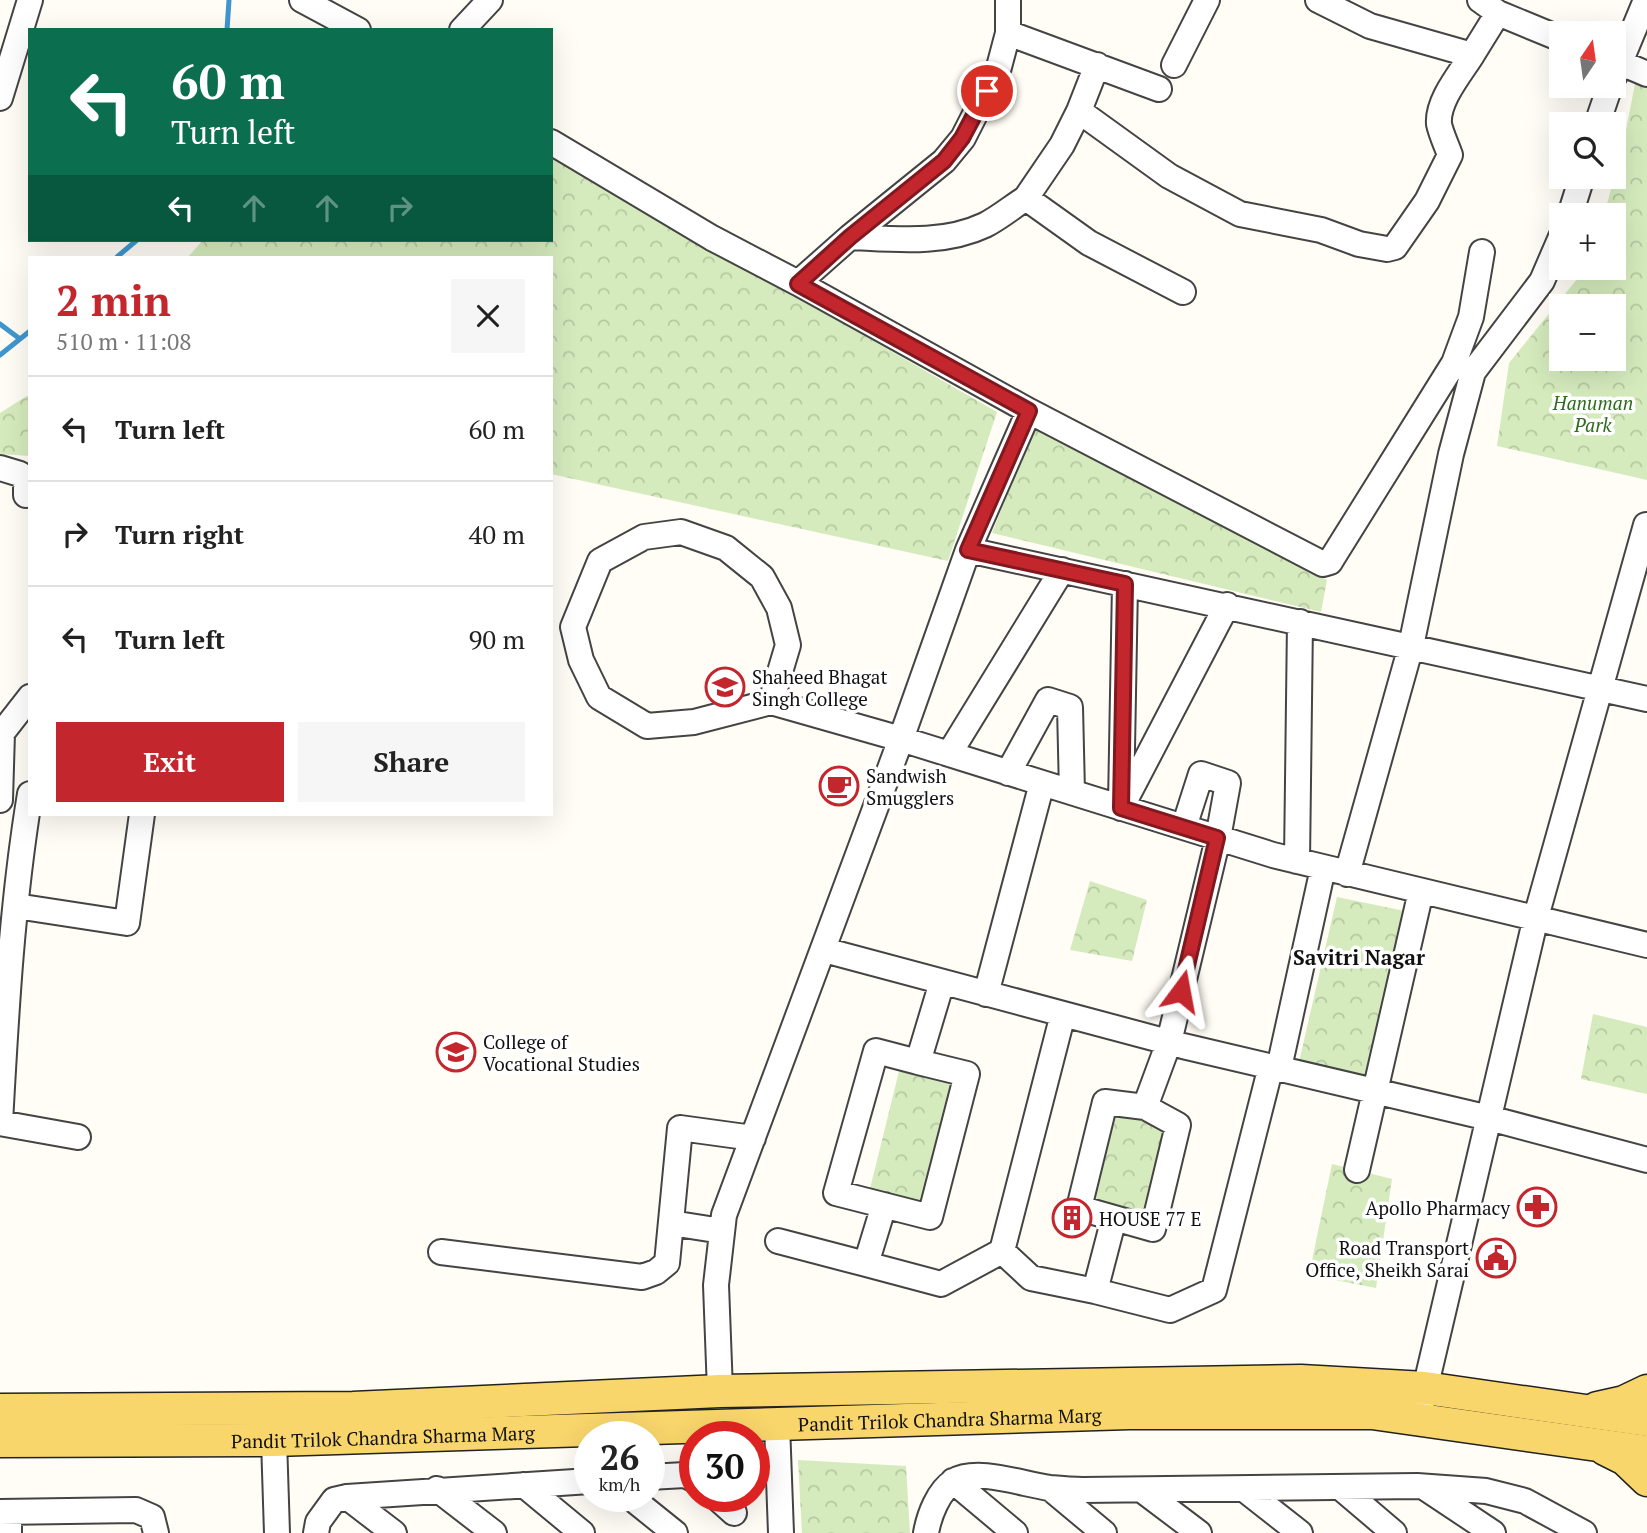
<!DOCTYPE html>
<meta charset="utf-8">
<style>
body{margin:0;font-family:"PT Serif",serif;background:#f6f6f6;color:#222;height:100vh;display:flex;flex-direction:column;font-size:26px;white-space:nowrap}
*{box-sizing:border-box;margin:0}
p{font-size:23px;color:#767676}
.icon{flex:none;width:38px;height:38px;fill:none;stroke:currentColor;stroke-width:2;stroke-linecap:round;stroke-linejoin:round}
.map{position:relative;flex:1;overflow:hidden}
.panel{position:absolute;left:28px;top:256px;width:525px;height:560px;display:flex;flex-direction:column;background:#fff;border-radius:0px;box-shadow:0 7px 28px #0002}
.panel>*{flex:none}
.top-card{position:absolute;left:28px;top:28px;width:525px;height:214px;border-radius:0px;box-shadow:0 7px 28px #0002;background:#0b6e4f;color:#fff;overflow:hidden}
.needle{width:46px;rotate:13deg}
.controls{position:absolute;left:1549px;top:21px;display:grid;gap:14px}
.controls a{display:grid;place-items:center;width:77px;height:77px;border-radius:0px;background:#fff;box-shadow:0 7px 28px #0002;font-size:35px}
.speed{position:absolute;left:574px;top:1421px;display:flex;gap:14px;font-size:35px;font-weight:700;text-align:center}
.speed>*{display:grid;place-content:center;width:91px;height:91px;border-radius:50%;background:#fff;box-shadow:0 7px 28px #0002;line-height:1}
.speed small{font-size:18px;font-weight:400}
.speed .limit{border:10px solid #d22;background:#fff;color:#111}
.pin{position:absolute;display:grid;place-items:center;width:60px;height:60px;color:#fff;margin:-30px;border:4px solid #fff;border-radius:50%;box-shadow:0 2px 7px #0007}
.me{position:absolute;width:77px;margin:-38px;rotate:13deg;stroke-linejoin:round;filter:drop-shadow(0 0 5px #0008)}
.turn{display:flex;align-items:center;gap:24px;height:147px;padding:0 28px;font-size:32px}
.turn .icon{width:91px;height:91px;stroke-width:2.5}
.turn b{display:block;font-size:49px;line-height:60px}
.lanes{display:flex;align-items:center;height:66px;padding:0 28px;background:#0003;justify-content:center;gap:35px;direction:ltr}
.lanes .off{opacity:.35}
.round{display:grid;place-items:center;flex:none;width:74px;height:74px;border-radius:0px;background:#f6f6f6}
.summary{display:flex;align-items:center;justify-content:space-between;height:119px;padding:0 28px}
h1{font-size:42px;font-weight:700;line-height:52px;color:#c4262e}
.cta{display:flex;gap:14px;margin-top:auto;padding:14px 28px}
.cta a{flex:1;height:80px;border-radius:0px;background:#c4262e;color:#fff;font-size:28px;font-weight:700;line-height:80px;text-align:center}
.cta a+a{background:#f6f6f6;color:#222}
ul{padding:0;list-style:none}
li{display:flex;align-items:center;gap:21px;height:105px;padding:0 28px;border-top:2px solid #e0e0e0}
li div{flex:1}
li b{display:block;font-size:26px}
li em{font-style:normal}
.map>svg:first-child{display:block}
.park{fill:url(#park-crowns);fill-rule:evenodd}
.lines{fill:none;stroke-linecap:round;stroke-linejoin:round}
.stream{stroke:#3f96cf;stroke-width:5}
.minor-casing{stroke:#444;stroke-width:28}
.major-casing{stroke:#222;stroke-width:35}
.minor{stroke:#fff;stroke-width:24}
.major{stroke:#f9d66b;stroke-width:32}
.route-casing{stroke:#7f191e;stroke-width:18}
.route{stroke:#c4262e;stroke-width:12}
.labels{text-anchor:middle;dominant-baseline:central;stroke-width:7;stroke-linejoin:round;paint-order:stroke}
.park-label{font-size:19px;font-style:italic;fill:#2f6b1f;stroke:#fff}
.poi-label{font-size:19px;fill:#111;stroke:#fff;text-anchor:start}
.street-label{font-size:19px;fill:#111;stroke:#fff}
.neighbourhood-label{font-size:21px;font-weight:bold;fill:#111;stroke:#fff}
</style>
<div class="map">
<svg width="1647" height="1533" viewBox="0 0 1647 1533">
<defs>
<pattern id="park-crowns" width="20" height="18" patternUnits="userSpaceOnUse" patternTransform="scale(1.75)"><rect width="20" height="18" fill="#d5ebbd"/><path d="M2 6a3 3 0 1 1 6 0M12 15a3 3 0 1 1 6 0" fill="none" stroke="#b6c8a1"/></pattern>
</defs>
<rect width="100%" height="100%" fill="#fffdf5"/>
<!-- park -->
<path class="park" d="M1635 84 1647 88V480L1497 446 1509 363 1586 268H1614V215H1604L1623 145ZM1561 306H1614V359H1561Z
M551 156 997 412 948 561 551 474V257H188L203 240H551Z
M30 394V456L0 454V413Z
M1034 428 1327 580 1321 612 992 533Z
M1090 881 1147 900 1132 961 1070 950Z
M1337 897 1429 916 1388 1085 1299 1062Z
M1593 1014 1647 1027V1094L1581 1079Z
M902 1059 967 1074 930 1217 866 1205Z
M1113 1109 1178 1125 1153 1229 1088 1213Z
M1332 1164 1392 1179 1376 1288 1309 1275Z
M798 1460 906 1466 910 1533H802Z"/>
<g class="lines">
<!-- stream -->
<path class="stream" d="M227 30 229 0
M117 257 137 240
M0 324 20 339
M0 355 30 331"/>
<defs>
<path id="minor" d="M302 0 358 30
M1318 0 1370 26 1472 55 1498 13
M1480 0 1498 13 1561 39
M462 30 490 0
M1008 33 1159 89
M1614 60 1647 74
M1174 65 1207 0
M1614 77 1646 0
M0 98 30 0
M1079 111 1169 176 1240 214 1321 230 1359 244 1387 249 1395 247 1427 201 1450 155C1447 146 1441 134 1439 124 1437 101 1460 74 1472 55
M1597 124 1610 86
M551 142 712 238 798 283 1029 411 1323 564 1330 562 1333 557 1454 363 1473 372
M1026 198 1062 145 1079 111 1097 65
M1570 215 1582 177
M850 237C894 239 943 245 985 225 999 218 1012 207 1026 198L1089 243 1183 292
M798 283 850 237 944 161 963 138 999 67 1008 33V0
M1454 363 1471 317 1482 252
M0 468 20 474 26 482V495
M968 550 1647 699
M771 702 694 722 647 726 599 697 581 660 573 627 600 561 644 537 681 532 726 548 762 577 779 608 788 645 771 702 901 739 1273 855 1647 945
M949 754 1062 570
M1008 773 1048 700 1070 707 1072 792
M30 794C12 903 6 1013 0 1123L78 1137
M0 800 2 733 30 697
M1121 804 1125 584
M1121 808 1227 605
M1297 861 1300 622
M1347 874 1411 646 1451 454 1473 372 1542 281 1561 237
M16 906 127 923 142 814
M824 950 1183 1046 1489 1118 1647 1160
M986 994 1042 783
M1063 1014 1002 1251 1031 1278 1095 1291
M918 1062 967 1074 930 1217 836 1193 876 1051 918 1062 942 982
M1279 1068 1323 868
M1145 1107 1178 1125 1153 1229 1079 1208 1105 1102 1145 1107 1169 1042 1218 838 1228 783 1201 774 1184 827
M1357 1170 1421 891
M884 1205 866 1264 941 1284 1002 1251
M1114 1218 1095 1291 1170 1310 1214 1290 1271 1066
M671 1223 722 1231
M778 1241 866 1264
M441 1252 642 1277 656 1272 667 1263 680 1128 753 1138
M720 1391 716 1285 724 1215 901 739 968 550 1029 411
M1421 1406 1536 917 1646 525
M777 1424 781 1533
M274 1440 277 1533
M649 1477 685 1475 695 1480
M953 1481 1015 1533
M524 1485 582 1533
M1340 1487 1394 1533
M1424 1487 1493 1533
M1050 1488 1104 1533
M437 1489 494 1533
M1244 1489 1300 1533
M1142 1490 1199 1533
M629 1496 675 1533
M715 1496 734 1513
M347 1497 394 1533
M0 1512 136 1510 152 1517 156 1533
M9 1512V1533
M316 1533 318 1522 334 1500 347 1497 590 1481
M926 1533C929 1516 938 1491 954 1481 977 1467 1025 1485 1050 1488 1061 1489 1072 1490 1083 1490L1417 1486 1486 1491 1525 1501 1584 1533"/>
<g id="major">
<path d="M1597 1408 1624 1402 1647 1391"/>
<path d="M0 1410 353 1408 720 1391 1301 1381 1425 1388 1647 1420"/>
<path id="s1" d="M0 1441 274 1440 1129 1413H1372L1647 1452"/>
<path d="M1605 1449 1625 1459 1647 1480"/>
</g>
</defs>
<!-- minor casing -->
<use href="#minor" class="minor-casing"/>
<!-- major casing -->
<use href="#major" class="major-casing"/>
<!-- minor -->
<use href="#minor" class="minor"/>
<!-- major -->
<use href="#major" class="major"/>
</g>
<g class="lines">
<defs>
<path id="route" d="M987 91 962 138 944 161 850 237 798 284 1029 411 968 550 1125 584 1121 808 1217 838 1181 991"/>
</defs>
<!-- route casing -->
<use href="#route" class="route-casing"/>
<!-- route -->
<use href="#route" class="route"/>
</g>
<!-- icons -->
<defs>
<symbol id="university-ring" viewBox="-11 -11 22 22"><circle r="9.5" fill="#fff" stroke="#c4262e" stroke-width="1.5"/><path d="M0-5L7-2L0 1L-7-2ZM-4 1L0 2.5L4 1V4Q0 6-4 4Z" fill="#c4262e"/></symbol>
<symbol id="cafe-ring" viewBox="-11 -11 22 22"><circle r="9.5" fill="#fff" stroke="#c4262e" stroke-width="1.5"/><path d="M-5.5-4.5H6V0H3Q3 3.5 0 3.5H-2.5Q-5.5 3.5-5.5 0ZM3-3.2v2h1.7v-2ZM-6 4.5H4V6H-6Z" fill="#c4262e"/></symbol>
<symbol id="pharmacy-ring" viewBox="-11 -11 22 22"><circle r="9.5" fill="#fff" stroke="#c4262e" stroke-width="1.5"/><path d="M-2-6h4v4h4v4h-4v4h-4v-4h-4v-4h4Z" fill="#c4262e"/></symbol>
<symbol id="building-ring" viewBox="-11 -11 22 22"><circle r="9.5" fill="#fff" stroke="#c4262e" stroke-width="1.5"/><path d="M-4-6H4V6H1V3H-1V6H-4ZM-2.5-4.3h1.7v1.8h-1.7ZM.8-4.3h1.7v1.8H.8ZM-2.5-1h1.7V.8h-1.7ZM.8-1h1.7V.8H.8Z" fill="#c4262e"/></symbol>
<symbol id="civic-ring" viewBox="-11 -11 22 22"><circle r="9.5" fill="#fff" stroke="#c4262e" stroke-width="1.5"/><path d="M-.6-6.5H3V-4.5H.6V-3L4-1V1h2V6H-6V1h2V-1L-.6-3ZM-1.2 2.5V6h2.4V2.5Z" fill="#c4262e"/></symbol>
</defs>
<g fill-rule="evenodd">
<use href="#university-ring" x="703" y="665" width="44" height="44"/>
<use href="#cafe-ring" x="817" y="764" width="44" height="44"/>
<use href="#university-ring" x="434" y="1030" width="44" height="44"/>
<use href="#pharmacy-ring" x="1515" y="1185" width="44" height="44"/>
<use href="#building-ring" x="1050" y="1196" width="44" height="44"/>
<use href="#civic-ring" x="1474" y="1236" width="44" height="44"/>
</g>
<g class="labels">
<!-- park labels -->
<g class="park-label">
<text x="1593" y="402">Hanuman<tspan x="1593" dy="22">Park</tspan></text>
</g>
<!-- poi labels -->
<g class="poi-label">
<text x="752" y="676">Shaheed Bhagat<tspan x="752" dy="22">Singh College</tspan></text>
<text x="866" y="775">Sandwish<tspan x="866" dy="22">Smugglers</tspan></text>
<text x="483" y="1041">College of<tspan x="483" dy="22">Vocational Studies</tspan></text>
<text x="1510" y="1207" text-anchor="end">Apollo Pharmacy</text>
<text x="1099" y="1218">HOUSE 77 E</text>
<text x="1469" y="1247" text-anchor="end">Road Transport<tspan x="1469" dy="22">Office, Sheikh Sarai</tspan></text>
</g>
<!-- street labels -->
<g class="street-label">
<text stroke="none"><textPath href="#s1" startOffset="950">Pandit Trilok Chandra Sharma Marg</textPath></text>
<text stroke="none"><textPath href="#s1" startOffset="383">Pandit Trilok Chandra Sharma Marg</textPath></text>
</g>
<!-- neighbourhood labels -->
<g class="neighbourhood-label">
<text x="1359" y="957">Savitri Nagar</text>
</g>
</g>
</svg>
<div class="controls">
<a><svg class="needle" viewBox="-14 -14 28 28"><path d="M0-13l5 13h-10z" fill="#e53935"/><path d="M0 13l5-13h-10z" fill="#767676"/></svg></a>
<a><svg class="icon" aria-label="search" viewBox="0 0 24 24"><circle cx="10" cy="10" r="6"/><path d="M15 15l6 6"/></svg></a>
<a>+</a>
<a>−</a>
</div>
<div class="speed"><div>26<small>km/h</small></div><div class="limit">30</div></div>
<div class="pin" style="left:987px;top:91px;background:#d93025"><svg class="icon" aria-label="arrive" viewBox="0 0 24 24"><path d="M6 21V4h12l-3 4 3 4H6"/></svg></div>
<svg class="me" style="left:1181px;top:991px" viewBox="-20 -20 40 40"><path d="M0-17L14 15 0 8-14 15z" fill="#c4262e" stroke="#fff" stroke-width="4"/></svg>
<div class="top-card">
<div class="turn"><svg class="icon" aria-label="left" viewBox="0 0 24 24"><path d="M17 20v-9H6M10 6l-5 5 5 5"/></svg><div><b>60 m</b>Turn left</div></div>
<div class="lanes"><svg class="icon" aria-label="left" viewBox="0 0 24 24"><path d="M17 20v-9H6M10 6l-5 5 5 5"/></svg><svg class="icon off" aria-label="ahead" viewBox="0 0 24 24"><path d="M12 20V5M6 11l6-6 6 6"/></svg><svg class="icon off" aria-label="ahead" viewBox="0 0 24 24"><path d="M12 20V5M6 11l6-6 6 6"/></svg><svg class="icon off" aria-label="right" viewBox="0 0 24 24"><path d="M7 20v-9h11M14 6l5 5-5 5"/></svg></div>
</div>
<section class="panel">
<div class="summary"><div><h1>2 min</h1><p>510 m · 11:08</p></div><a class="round"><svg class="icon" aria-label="close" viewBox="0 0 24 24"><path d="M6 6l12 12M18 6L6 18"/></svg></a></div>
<ul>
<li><svg class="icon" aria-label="left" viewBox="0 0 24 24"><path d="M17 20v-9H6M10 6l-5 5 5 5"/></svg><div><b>Turn left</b></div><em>60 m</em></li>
<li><svg class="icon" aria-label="right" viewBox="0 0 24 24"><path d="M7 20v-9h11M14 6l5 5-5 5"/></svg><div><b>Turn right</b></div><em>40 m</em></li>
<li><svg class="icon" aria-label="left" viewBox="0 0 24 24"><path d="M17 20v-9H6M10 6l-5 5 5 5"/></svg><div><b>Turn left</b></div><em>90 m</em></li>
</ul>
<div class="cta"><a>Exit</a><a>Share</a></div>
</section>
</div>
